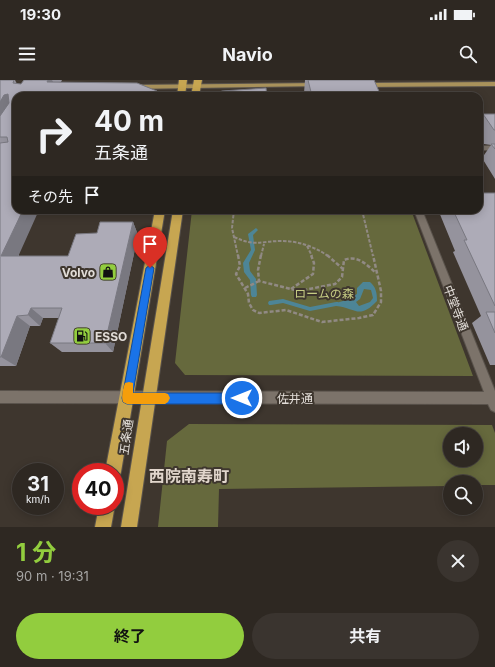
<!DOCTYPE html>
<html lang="ja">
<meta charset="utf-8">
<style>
body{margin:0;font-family:Inter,"Noto Sans JP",sans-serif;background:#3a342f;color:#f1f3f6;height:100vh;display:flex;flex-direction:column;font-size:15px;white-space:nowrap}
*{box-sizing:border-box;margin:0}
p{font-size:13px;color:#a7a6a5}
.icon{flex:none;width:22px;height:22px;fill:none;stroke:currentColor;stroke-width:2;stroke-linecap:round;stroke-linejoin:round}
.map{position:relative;height:447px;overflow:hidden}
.side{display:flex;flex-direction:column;background:#2e2822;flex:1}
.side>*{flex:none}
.top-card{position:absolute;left:12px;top:12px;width:471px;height:122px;border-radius:12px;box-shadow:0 2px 10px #0003,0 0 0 1px #494440;background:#2e2822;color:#f1f3f6;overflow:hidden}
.controls{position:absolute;left:443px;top:347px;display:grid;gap:8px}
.controls a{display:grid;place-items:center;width:40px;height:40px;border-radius:50%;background:#2e2822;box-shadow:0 2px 10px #0003,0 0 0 1px #494440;font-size:20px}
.speed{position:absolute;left:12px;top:383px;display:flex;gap:8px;font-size:20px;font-weight:700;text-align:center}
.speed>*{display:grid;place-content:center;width:52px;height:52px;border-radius:50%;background:#2e2822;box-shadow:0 2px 10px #0003,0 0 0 1px #494440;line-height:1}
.speed small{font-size:10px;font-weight:400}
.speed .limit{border:6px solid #d22;background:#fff;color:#111}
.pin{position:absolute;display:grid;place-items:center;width:34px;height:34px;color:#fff;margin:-41px -17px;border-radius:50% 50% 50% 0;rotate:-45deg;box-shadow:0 0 4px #0007}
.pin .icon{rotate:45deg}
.me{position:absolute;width:44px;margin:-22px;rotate:270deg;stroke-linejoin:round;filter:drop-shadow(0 0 3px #0008)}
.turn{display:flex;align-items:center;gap:14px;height:84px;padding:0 16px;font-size:18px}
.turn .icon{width:52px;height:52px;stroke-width:2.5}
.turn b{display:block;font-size:28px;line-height:34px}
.then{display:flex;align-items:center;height:38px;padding:0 16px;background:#0003;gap:8px;font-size:15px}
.round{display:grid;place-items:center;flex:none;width:42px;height:42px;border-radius:21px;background:#3a342f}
.overview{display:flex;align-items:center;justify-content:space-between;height:68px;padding:0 16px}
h1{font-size:24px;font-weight:700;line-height:30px;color:#92cd3e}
.cta{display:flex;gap:8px;margin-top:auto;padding:8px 16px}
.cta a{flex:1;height:46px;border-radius:24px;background:#92cd3e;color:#111;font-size:16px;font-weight:700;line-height:46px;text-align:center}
.cta a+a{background:#3a342f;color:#f1f3f6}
.status{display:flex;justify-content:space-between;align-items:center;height:28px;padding:0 20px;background:#2e2822;direction:ltr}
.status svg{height:11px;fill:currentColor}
header{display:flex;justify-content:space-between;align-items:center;height:52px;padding:0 16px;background:#2e2822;font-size:18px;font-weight:700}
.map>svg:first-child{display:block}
.forest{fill:#66693d;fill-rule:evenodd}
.water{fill:#4d8596;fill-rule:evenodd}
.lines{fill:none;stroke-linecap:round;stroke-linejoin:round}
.stream{fill:#4d8596;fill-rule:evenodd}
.minor-casing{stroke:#5a534c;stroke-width:2}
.major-casing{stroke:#5a534c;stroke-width:2}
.highway-casing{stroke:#5a534c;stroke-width:2}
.path-far1{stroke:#918a84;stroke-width:2;stroke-dasharray:3.5 1.5;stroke-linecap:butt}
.path{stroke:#918a84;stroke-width:2.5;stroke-dasharray:4 2;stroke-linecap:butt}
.minor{fill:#7c736a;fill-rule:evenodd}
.major{fill:#a9925b;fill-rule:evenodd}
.highway{fill:#c7a651;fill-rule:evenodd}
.wall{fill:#95939d}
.shaded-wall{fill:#797880}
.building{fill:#adabb7;stroke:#797880}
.route{fill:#1a73e8;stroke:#114b97}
.slow{fill:#f59e0b}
.labels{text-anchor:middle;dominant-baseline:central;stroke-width:4;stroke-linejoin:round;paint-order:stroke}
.poi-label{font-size:12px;font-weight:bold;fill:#e2ddd8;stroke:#3e362e;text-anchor:end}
.park-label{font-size:12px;fill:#c7cd84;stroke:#3e362e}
.street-label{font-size:12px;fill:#e2ddd8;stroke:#3e362e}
.near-neighbourhood-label{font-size:16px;font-weight:bold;fill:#e1d6cc;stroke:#3e362e}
</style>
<div class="status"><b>19:30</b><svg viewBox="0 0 49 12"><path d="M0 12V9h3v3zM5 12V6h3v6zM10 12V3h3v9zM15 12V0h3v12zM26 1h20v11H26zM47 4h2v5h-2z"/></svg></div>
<header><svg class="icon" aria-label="menu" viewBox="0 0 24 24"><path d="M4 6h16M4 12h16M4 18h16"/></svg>Navio<svg class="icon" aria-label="search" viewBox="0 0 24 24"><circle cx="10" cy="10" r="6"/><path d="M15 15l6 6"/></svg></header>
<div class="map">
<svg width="495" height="447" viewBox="0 0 495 447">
<rect width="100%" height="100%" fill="#3e362e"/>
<!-- forest -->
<path class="forest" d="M192 130H411L473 296 185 295 175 283Z
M189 344 492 345 495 353V405H476V402H450V406L219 409 218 447H158L167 361ZM450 354H476V380H450Z"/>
<!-- water -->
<path class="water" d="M363 202H370C376 207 377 213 377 221 359 240 356 228 336 226V223L343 221 357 214V208ZM364 209 371 210 373 218 370 222 359 226 356 222 360 219Z"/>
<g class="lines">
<!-- stream -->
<path class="stream" d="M256 148 258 150 253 155 255 170 249 183 250 191 256 199 257 215 256 217H252L251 215 250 200 244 192 243 183 251 170 248 154Z
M283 219 310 227 336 222H338L339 224 338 226H336L310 231 283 223 271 225H269L268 223 269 221Z"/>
<defs>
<path id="minor" d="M479 66H495V70H479Z
M414 130H422L495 311V332L491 330 488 324 0 323V311L484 312Z"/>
<path id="major" d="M495 2V6L364 7 361 5 364 3Z
M318 3 321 5 320 6 132 9 129 7 132 5Z"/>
<path id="highway" d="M179 0H187L185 16H177Z
M194 0H202L199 16H191Z
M155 130H165L121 392 119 398 115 399V392H105Z
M173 130H183L137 447H121Z
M99 426 115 425 111 447H95Z"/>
</defs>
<!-- minor casing -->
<use href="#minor" class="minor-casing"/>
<!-- major casing -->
<use href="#major" class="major-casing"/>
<!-- highway casing -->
<use href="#highway" class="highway-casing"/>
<!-- path-far1 -->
<path class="path-far1" d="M234 130 232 148 238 176
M362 130 373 176
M234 157C256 167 260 161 282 161 299 161 315 167 328 176
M307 166 312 176
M261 176 264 164"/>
<!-- path -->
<path class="path" d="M238 175 240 186 236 194 248 214 249 223 253 230 259 233 286 230 322 242 359 238 373 235 381 222V211L373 175
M261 175 258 190 259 201 299 211 335 204 342 197 344 180C358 175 366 184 376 193
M327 175 343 189
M245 208 259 201
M291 209 313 194 314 183 311 175"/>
<!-- minor -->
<use href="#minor" class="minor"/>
<!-- major -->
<use href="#major" class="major"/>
<!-- highway -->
<use href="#highway" class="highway"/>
</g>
<!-- wall -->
<path class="wall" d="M0 0H15L17 4H21L24 0H62L61 2 16 16 19 176H68L97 153 133 142 138 155 113 272H62L50 263 59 238H43L40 246H30L16 286H0Z
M305 0H374L381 16H304V13Z
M483 34H495V99L482 78 491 65 484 64 479 55V41Z
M495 113V285H490L472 243 481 236 453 172 455 171 439 132 440 130H479Z"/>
<!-- shaded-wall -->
<path class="shaded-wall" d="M48 0H52L57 9 47 2Z
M8 14 16 27 0 48V22L4 15Z
M23 130H39L13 188 1 176Z
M133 142 138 155 113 272 105 263Z
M31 228 43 238 40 246 28 235Z
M17 236 30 246 16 286 1 277Z"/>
<!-- building -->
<path class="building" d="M0 0H14L13 3 21 4 24 0H48L47 2 137 3 157 11 156 16H16V130H23L1 176H68L76 154 97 153 100 142H133L105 263H50L62 228H31L28 235 17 236 1 277H0V63L8 62 7 57H0V36L9 23 8 14 4 15 0 22Z
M308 0H374L381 16H312Z
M266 8 267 16H212L222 11Z
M483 34H495V50H494Z
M491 64H495V69Z
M479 113H495V226L464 160H467L453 130H479Z
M486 232H495V253Z"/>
<!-- route -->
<path class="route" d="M150 185 154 188 133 313H242L246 314 248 318 246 322 242 324H127L123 322 122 318 146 188Z"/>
<!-- slow -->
<path class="slow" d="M129 302 133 303V313H165L168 314 170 318 168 322 165 324H127L123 322C121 316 123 309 125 303Z"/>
<!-- icons -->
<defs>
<symbol id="shop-square" viewBox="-11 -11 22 22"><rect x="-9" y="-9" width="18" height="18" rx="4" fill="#92cd3e" stroke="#3e362e"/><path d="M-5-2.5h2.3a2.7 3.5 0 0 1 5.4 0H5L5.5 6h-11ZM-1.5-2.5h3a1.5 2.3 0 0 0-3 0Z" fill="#111"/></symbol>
<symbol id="fuel-square" viewBox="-11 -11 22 22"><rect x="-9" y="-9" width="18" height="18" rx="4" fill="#92cd3e" stroke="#3e362e"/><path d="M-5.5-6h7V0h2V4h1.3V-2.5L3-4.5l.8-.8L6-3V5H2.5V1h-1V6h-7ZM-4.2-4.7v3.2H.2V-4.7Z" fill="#111"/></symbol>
</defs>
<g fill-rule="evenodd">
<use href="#shop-square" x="98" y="182" width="20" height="20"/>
<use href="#fuel-square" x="72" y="246" width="20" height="20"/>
</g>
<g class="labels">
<!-- poi labels -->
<g class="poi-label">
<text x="95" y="192">Volvo</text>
<text x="95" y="256" text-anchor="start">ESSO</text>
</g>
<!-- park labels -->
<g class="park-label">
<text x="324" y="213">ロームの森</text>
</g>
<!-- street labels -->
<g class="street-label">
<text transform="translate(456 228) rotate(69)">中堂寺通</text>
<text x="295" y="318">佐井通</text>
<text transform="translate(126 357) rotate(-82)">五条通</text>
</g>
<!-- near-neighbourhood labels -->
<g class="near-neighbourhood-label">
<text x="189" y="396">西院南寿町</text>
</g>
</g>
</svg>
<div class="controls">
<a><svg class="icon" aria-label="sound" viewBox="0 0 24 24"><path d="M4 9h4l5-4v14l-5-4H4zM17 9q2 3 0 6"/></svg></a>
<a><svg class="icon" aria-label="search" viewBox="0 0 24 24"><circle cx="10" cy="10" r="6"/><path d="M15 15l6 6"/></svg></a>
</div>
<div class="speed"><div>31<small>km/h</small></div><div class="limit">40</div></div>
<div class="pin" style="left:150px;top:188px;background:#d93025"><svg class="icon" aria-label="arrive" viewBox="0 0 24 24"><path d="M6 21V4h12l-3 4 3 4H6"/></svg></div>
<svg class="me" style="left:242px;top:318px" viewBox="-20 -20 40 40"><circle r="17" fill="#1a73e8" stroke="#fff" stroke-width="3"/><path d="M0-11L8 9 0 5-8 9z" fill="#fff"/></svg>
<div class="top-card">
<div class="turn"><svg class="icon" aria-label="right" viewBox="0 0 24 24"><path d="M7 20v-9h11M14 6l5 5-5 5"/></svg><div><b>40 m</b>五条通</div></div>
<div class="then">その先<svg class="icon" aria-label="arrive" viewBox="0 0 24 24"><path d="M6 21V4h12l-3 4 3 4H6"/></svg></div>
</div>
</div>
<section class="side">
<div class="overview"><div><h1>1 分</h1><p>90 m · 19:31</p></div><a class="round"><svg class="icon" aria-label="close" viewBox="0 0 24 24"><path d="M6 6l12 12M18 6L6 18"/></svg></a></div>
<div class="cta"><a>終了</a><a>共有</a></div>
</section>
